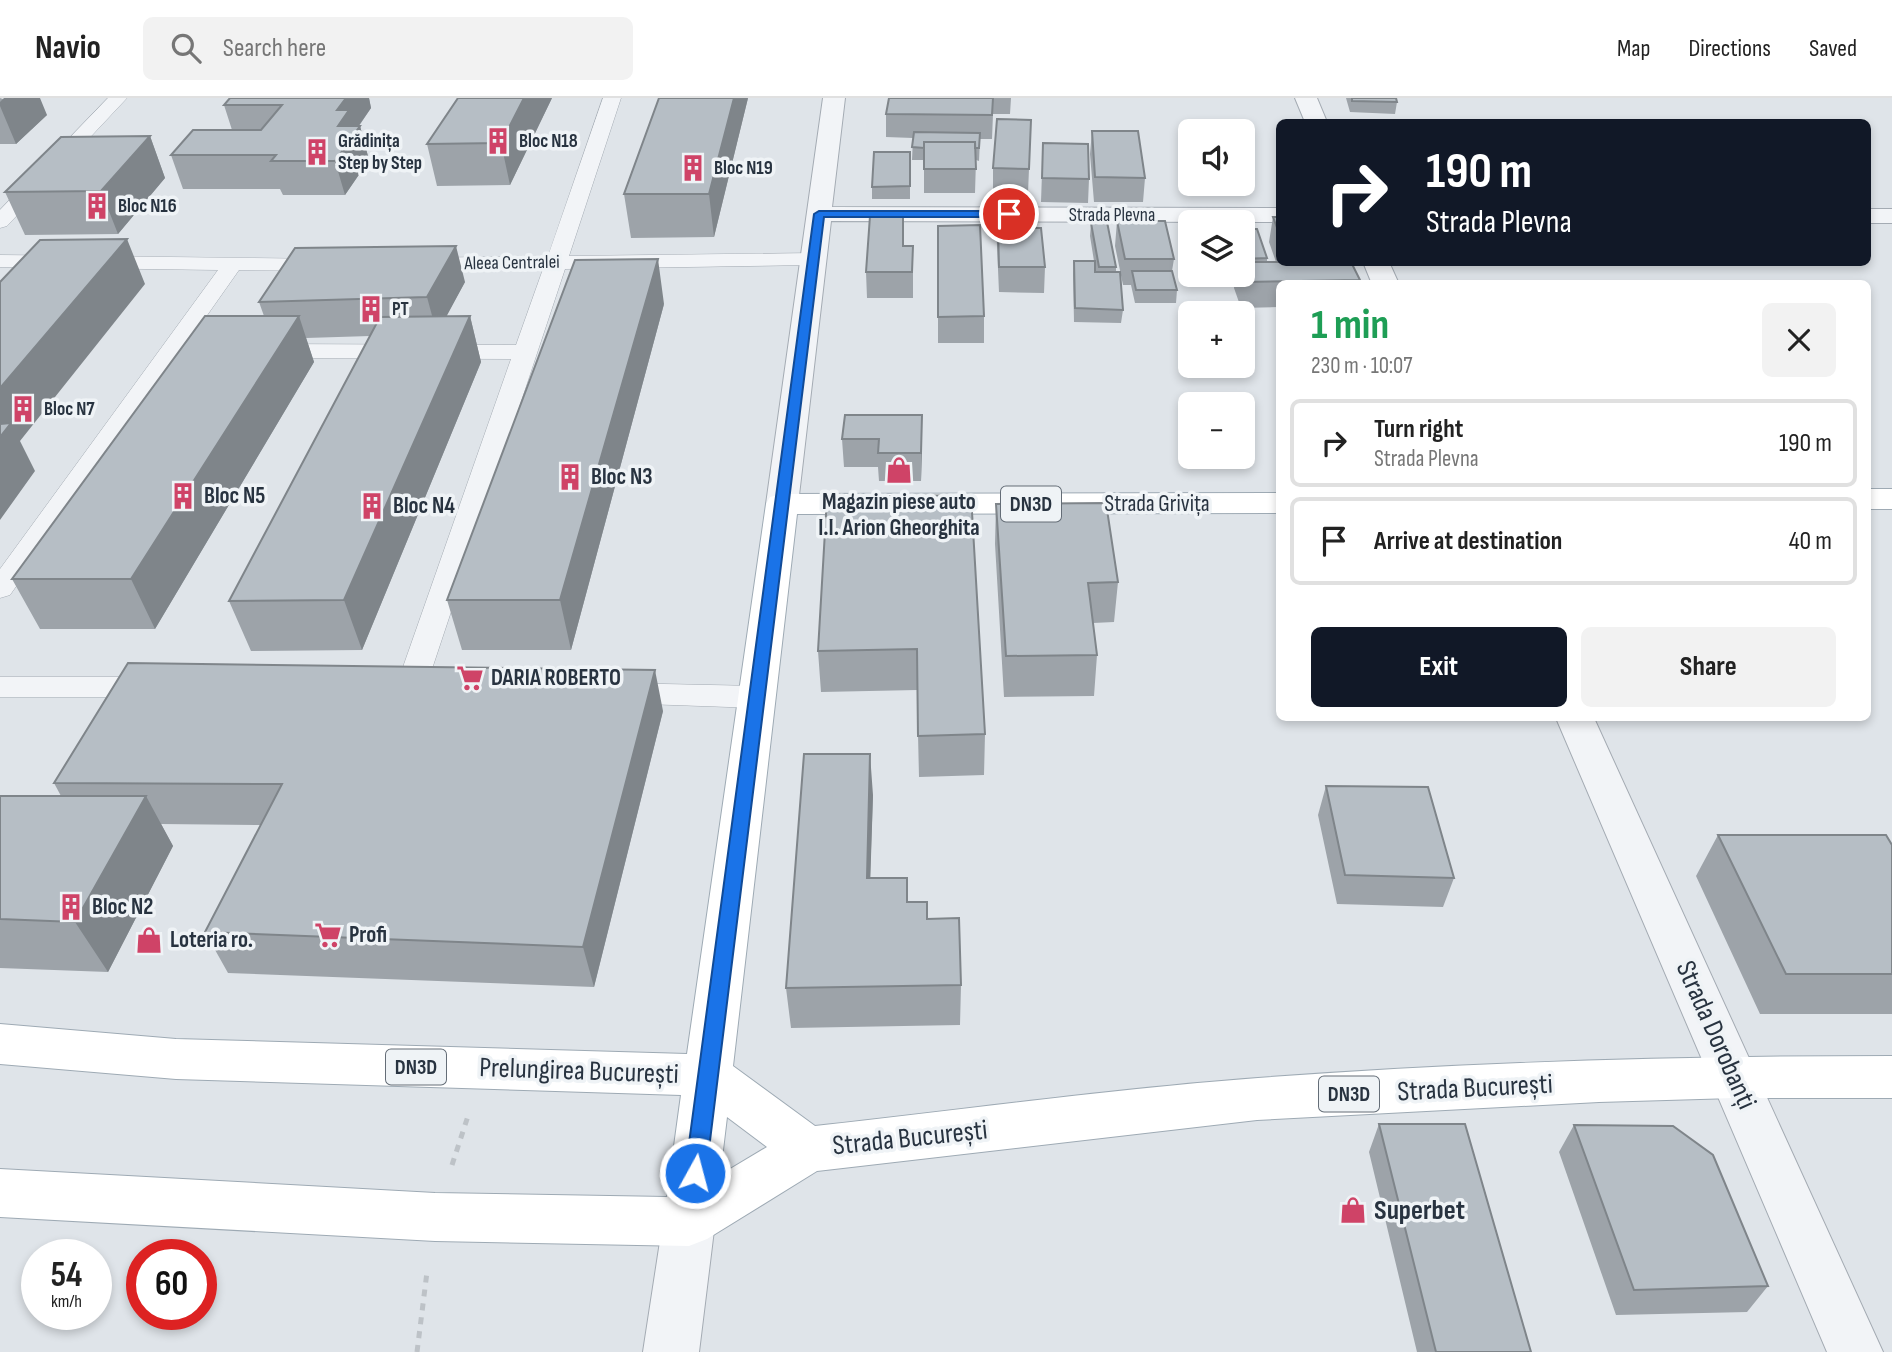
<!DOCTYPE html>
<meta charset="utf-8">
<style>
body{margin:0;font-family:"Sofia Sans Condensed",sans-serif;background:#f2f2f2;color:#222;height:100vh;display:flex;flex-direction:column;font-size:26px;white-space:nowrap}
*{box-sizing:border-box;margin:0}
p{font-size:23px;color:#767676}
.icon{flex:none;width:38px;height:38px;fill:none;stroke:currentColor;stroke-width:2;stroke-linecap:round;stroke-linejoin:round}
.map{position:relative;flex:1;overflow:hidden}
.side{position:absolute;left:1276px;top:182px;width:595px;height:441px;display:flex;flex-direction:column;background:#fff;border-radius:10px;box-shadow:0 4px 10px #0003}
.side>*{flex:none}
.banner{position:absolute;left:1276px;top:21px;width:595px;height:147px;border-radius:10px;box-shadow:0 4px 10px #0003;background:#111827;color:#fff;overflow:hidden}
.buttons{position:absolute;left:1178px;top:21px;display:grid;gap:14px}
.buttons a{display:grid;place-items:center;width:77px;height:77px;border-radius:10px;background:#fff;box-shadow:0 4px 10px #0003;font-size:35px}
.speed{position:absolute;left:21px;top:1141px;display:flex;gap:14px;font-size:35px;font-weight:700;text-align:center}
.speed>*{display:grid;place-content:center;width:91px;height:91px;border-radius:50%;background:#fff;box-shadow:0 4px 10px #0003;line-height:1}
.speed small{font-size:18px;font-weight:400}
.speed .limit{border:10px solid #d22;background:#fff;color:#111}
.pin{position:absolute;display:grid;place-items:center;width:60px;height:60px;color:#fff;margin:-30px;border:4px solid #fff;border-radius:50%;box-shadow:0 2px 7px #0007}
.me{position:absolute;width:77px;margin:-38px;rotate:7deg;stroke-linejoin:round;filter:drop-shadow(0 0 5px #0008)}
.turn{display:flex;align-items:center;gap:24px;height:147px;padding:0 35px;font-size:32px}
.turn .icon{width:91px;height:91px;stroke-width:2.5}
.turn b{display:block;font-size:49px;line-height:60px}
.round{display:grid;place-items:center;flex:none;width:74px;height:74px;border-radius:10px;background:#f2f2f2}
.head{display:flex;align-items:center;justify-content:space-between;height:119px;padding:0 35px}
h1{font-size:42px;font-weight:700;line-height:52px;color:#1e9e55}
.button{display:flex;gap:14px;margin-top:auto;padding:14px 35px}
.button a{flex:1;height:80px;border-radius:10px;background:#111827;color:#fff;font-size:28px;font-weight:700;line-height:80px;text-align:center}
.button a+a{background:#f2f2f2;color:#222}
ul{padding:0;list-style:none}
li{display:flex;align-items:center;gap:21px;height:88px;margin:0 14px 10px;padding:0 21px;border:4px solid #e0e0e0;border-radius:10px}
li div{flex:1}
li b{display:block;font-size:26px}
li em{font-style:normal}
header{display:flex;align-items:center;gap:42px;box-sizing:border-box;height:98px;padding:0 35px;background:#fff;border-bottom:2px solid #e0e0e0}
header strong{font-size:33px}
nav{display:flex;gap:38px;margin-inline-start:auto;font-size:24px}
.search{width:490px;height:63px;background:#f2f2f2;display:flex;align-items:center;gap:18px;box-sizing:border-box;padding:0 24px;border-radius:10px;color:#767676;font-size:26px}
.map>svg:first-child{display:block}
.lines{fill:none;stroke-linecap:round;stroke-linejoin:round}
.lane-casing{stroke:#a4abb3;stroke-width:1}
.street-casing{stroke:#a4abb3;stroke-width:2}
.primary-casing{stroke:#9eaab4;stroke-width:2}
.path{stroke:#bdc2c7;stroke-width:5;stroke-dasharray:7 7;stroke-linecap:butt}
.lane{fill:#f2f4f7;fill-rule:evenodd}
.street{fill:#f2f4f7;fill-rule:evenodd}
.primary{fill:#fff;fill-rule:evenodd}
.wall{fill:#9da3a9}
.shaded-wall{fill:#7f858a}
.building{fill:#b6bec5;stroke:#7f858a;stroke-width:2}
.route{fill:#1a73e8;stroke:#114b97;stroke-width:2}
.labels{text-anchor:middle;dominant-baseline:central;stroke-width:7;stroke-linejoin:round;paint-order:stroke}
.far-poi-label{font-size:19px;font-weight:bold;fill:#283340;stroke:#eff3f6;text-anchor:start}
.far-street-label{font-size:19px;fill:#283340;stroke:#eff3f6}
.shield{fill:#eff3f6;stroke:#646d77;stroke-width:2}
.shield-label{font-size:21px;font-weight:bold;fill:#283340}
.poi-label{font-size:23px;font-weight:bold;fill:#283340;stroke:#eff3f6;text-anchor:start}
.street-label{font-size:23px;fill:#283340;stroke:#eff3f6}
.near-street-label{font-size:28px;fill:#283340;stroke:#eff3f6}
.near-poi-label{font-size:28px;font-weight:bold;fill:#283340;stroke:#eff3f6;text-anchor:start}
</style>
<header>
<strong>Navio</strong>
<div class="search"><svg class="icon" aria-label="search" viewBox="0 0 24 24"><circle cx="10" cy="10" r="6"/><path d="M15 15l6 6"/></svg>Search here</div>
<nav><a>Map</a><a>Directions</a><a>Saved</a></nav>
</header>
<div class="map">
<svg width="1892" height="1254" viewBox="0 0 1892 1254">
<rect width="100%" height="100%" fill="#dfe4e9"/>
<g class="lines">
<defs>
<path id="lane" d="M108 0H127L7 128 0 130V112Z
M603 0H621L569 158 814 155 822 156 825 161 822 166 814 167 565 171 426 589 422 596 411 599 400 596 396 589 511 261 267 260 259 258 255 253 259 248 267 246 516 247 543 171 418 172 410 171 407 166 410 161 418 160 548 158Z
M0 157 328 161 336 162 339 167 336 172 328 173 239 172 10 497 0 500V471L218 172 0 169Z
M0 579H156L167 582 171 589 167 596 156 599H0Z
M617 585 757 588 768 592 772 599 768 606 757 610 617 605 606 602 602 595 606 588Z"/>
<path id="street" d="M823 0H845L832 109 1279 110V124L831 123 798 406 794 413 782 416 770 413 766 406Z
M1295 0H1317L1327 24H1305Z
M1867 111H1892V125H1867Z
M1363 164H1389L1399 186H1372Z
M1556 620H1594L1883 1254H1827Z
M689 1100 707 1107 715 1124 699 1254H643L663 1124 671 1107Z"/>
<path id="primary" d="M1867 391H1892V411H1867Z
M1279 395V415L797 416 733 968 815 1028C963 1012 1110 991 1258 980 1469 964 1681 958 1892 958V1000H1734L1599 1004 1257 1022 817 1073 707 1141 689 1148 435 1143 0 1119V1071L435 1095 667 1099 681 997 176 981 0 966V926L176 941 687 956 766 406 770 399 782 396ZM727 1019 767 1049 720 1077Z"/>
</defs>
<!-- lane casing -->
<use href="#lane" class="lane-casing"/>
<!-- street casing -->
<use href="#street" class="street-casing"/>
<!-- primary casing -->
<use href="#primary" class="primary-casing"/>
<!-- path -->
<path class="path" d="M452 1067 468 1018
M417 1254 427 1174"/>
<!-- lane -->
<use href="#lane" class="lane"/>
<!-- street -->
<use href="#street" class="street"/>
<!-- primary -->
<use href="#primary" class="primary"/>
</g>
<!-- wall -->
<path class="wall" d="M0 0 47 17 16 46H0Z
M230 0H369L371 10 359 28H360L369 62 345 97H283L280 91H183L171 57 232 32 224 7Z
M552 0 510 87 437 88 427 46Z
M748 0 714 139 631 140 624 96Z
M889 0H1011L1010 16H993L992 41H980L979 63 976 62 975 95H924V62H912L913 40 886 39V16Z
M1346 0H1396L1397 4 1395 16 1350 14Z
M1031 22 1028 95 993 94V70Z
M1092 33 1145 80 1143 104H1094L1090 56Z
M150 38 165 80 118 136 25 137 5 94Z
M1043 45 1089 81 1088 105 1041 104Z
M910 54V101H872V89Z
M1273 119H1279V164L1360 182 1359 186H1279V209L1241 210 1234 190 1235 177H1242V131L1267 160V164H1276L1269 144Z
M1117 123 1174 161 1172 173 1177 192 1176 205H1135L1131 187H1123L1115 148Z
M996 125 1033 130 1045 169 1044 195 999 194Z
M1091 125 1116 169V174L1123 212 1121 225 1074 224 1073 176 1074 163H1094L1090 138Z
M938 128 984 218V245H938Z
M904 148H913V200H867L866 174Z
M465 184 446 218H470L481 264 362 552 251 553 229 503 370 238 306 240 314 264 155 531H40L12 481 264 218 259 204Z
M664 206 571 552H462L447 502Z
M845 317 922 345 921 383H879L878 369H844L842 341Z
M827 399 985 636 984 677 919 679 917 592 821 594 818 553Z
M996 406 1118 484 1114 524 1093 525 1097 557 1094 598 1004 599 995 446Z
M663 613 594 889 228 875 205 834 261 727 161 726 173 748 108 874 0 870V698H61L54 685Z
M1326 688 1454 780 1443 809 1337 806 1318 717Z
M873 697 870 780 907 804 927 821 961 887 960 927 791 930 786 890Z
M1718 737 1892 747V916H1760L1696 778Z
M1379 1026 1531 1254H1417L1369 1054Z
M1574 1027 1768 1188 1747 1214 1616 1217 1559 1054Z"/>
<!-- shaded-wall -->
<path class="shaded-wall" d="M4 0H40L47 17 16 46 0 8V4Z
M346 0H369L371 10 355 33 360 28 369 62 345 97 335 63 338 28 337 12Z
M524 0H552L510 87 501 45Z
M734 0H748L714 139 709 96Z
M150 38 165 80 118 136 101 93Z
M127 141 145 186 20 343 35 373 0 422V290Z
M456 148 465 184 437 236 427 199Z
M658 161 664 206 571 552 560 502Z
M299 218 314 264 155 531 131 481Z
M470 218 481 264 362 552 344 502Z
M922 317V345L921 383V355Z
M655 572 663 613 594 889 583 849Z
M870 656 873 697 869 821 867 780Z
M146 698 173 748 108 874 75 824Z"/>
<!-- building -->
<path class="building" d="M230 0H346L337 12H349L338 28H360L335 63H271L276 57H171L193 32H261L282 7H224Z
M458 0H524L501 45 427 46Z
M659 0H734L709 96H624Z
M889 0H993L992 17 886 16Z
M1352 0H1396L1397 4 1352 3Z
M997 21 1031 22 1029 71 993 70Z
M1092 33H1138L1145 80 1095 79Z
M914 34 980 35 979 50H975V44H924V50L912 49Z
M150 38 101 93 5 94 61 39Z
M924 44H975L976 71H924Z
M1043 45 1088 46 1089 81 1042 80Z
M874 54H910V88L872 89Z
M870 118H903V148H913L912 174H866Z
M1273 119H1279V135Z
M1117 123H1165L1174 161H1125Z
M1033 124V130H998L997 142 996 125Z
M1107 124 1116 169H1099L1091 125Z
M980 127 984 218 938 219V128Z
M998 130H1041L1045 169H999Z
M1242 131H1257L1267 160 1242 161Z
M127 141 0 290V184L40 142Z
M456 148 427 199 259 204 295 150Z
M658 161 560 502H447L575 162Z
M1074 163H1095V174H1120L1123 212 1075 210Z
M1242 164H1351L1360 182 1245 184 1242 177Z
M1132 173H1172L1177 192H1136Z
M205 218H299L131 481H12Z
M470 218 344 502 229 503 380 219Z
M845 317H922L921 355H878L879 341H842Z
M11 325 0 339V326Z
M971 397 985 636 918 638 917 551 818 553 827 399Z
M1106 405 1118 484 1088 485 1097 557 1006 558 996 406Z
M128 565 655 572 583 849 205 834 282 686 54 685Z
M804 656H870L867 780H907V804H927V821L959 820 961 887 786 890Z
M1326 688 1428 689 1454 780 1345 777Z
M0 698H146L75 824 0 821Z
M1718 737H1886L1892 747V876H1786Z
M1379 1026H1465L1531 1254H1436Z
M1574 1027 1673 1028 1713 1057 1768 1188 1634 1192Z"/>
<!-- route -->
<path class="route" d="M1009 113 1014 116 1012 119H824L706 1075 702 1081 695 1084 688 1081 685 1075 814 116 819 113Z"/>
<!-- icons -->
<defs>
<symbol id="building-bare" viewBox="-9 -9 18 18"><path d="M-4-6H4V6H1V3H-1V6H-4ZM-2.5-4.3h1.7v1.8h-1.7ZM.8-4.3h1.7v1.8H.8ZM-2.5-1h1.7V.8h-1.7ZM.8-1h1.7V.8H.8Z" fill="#cf4367" stroke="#eff3f6" stroke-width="2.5" paint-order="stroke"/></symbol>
<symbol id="shop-bare" viewBox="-9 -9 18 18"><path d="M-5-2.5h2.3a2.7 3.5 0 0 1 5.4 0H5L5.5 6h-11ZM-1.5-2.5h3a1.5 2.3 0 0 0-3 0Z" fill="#cf4367" stroke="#eff3f6" stroke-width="2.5" paint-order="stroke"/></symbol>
<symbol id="supermarket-bare" viewBox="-9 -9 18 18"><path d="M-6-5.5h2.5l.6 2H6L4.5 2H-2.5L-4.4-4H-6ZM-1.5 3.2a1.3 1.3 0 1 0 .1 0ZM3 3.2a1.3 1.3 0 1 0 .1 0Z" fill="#cf4367" stroke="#eff3f6" stroke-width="2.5" paint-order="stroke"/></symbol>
</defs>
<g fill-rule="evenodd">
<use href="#building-bare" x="479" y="24" width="38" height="38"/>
<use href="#building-bare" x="298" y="35" width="38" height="38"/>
<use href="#building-bare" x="674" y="51" width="38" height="38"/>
<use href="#building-bare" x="78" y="89" width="38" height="38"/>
<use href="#building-bare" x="352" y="192" width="38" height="38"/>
<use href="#building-bare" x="4" y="292" width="38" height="38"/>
<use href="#shop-bare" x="880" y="353" width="38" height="38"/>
<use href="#building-bare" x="551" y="360" width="38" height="38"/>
<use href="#building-bare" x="164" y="379" width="38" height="38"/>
<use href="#building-bare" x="353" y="389" width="38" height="38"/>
<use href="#supermarket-bare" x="451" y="561" width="38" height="38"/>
<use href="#building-bare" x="52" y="790" width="38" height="38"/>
<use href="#supermarket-bare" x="309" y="818" width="38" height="38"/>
<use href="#shop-bare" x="130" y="823" width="38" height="38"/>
<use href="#shop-bare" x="1334" y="1093" width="38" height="38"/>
</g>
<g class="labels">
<!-- far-poi labels -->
<g class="far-poi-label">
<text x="338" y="43">Grădinița<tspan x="338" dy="22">Step by Step</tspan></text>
<text x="519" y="43">Bloc N18</text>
<text x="714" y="70">Bloc N19</text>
<text x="118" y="108">Bloc N16</text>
<text x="392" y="211">PT</text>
<text x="44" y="311">Bloc N7</text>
</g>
<!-- far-street labels -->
<g class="far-street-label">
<text x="1112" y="117">Strada Plevna</text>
<text transform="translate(512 165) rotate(-1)">Aleea Centralei</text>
</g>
<!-- shield labels -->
<g class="shield">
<rect x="1001" y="388.5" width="60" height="35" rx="5"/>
<rect x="386" y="951.5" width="60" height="35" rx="5"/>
<rect x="1319" y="978.5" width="60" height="35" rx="5"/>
</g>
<g class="shield-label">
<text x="1031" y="406">DN3D</text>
<text x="416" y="969">DN3D</text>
<text x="1349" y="996">DN3D</text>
</g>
<!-- poi labels -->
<g class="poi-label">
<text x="591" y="379">Bloc N3</text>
<text x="204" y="398">Bloc N5</text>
<text x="899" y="404" text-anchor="middle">Magazin piese auto<tspan x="899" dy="26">I.I. Arion Gheorghita</tspan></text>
<text x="393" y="408">Bloc N4</text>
<text x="491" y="580">DARIA ROBERTO</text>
<text x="92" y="809">Bloc N2</text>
<text x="349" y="837">Profi</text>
<text x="170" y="842">Loteria ro.</text>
</g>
<!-- street labels -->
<g class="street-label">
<text x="1157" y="406">Strada Grivița</text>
</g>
<!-- near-street labels -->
<g class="near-street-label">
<text transform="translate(1716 937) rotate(66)">Strada Dorobanți</text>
<text transform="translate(579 973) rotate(2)">Prelungirea București</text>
<text transform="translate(1475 990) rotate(-3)">Strada București</text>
<text transform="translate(910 1040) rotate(-6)">Strada București</text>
</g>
<!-- near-poi labels -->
<g class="near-poi-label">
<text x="1374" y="1112">Superbet</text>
</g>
</g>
</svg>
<div class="buttons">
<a><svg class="icon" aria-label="sound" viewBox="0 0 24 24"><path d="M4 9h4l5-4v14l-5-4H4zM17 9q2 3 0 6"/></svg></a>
<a><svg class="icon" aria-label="layers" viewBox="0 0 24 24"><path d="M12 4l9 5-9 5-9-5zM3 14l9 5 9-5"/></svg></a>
<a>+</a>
<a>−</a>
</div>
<div class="speed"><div>54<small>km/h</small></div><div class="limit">60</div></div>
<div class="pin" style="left:1009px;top:116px;background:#d93025"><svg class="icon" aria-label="arrive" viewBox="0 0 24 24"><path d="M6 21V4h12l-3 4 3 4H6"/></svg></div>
<svg class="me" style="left:695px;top:1075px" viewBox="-20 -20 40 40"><circle r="17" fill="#1a73e8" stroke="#fff" stroke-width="3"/><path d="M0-11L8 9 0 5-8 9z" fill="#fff"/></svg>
<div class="banner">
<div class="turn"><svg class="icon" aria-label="right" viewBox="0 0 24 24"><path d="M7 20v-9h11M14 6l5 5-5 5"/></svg><div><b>190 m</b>Strada Plevna</div></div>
</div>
<section class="side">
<div class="head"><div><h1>1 min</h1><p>230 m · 10:07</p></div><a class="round"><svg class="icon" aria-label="close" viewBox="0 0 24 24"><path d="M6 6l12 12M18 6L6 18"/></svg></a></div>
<ul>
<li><svg class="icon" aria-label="right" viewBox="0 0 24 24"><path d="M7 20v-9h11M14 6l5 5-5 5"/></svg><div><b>Turn right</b><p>Strada Plevna</p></div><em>190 m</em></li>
<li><svg class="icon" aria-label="arrive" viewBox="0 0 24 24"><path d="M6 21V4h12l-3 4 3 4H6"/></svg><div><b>Arrive at destination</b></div><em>40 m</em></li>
</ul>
<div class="button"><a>Exit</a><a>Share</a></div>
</section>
</div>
